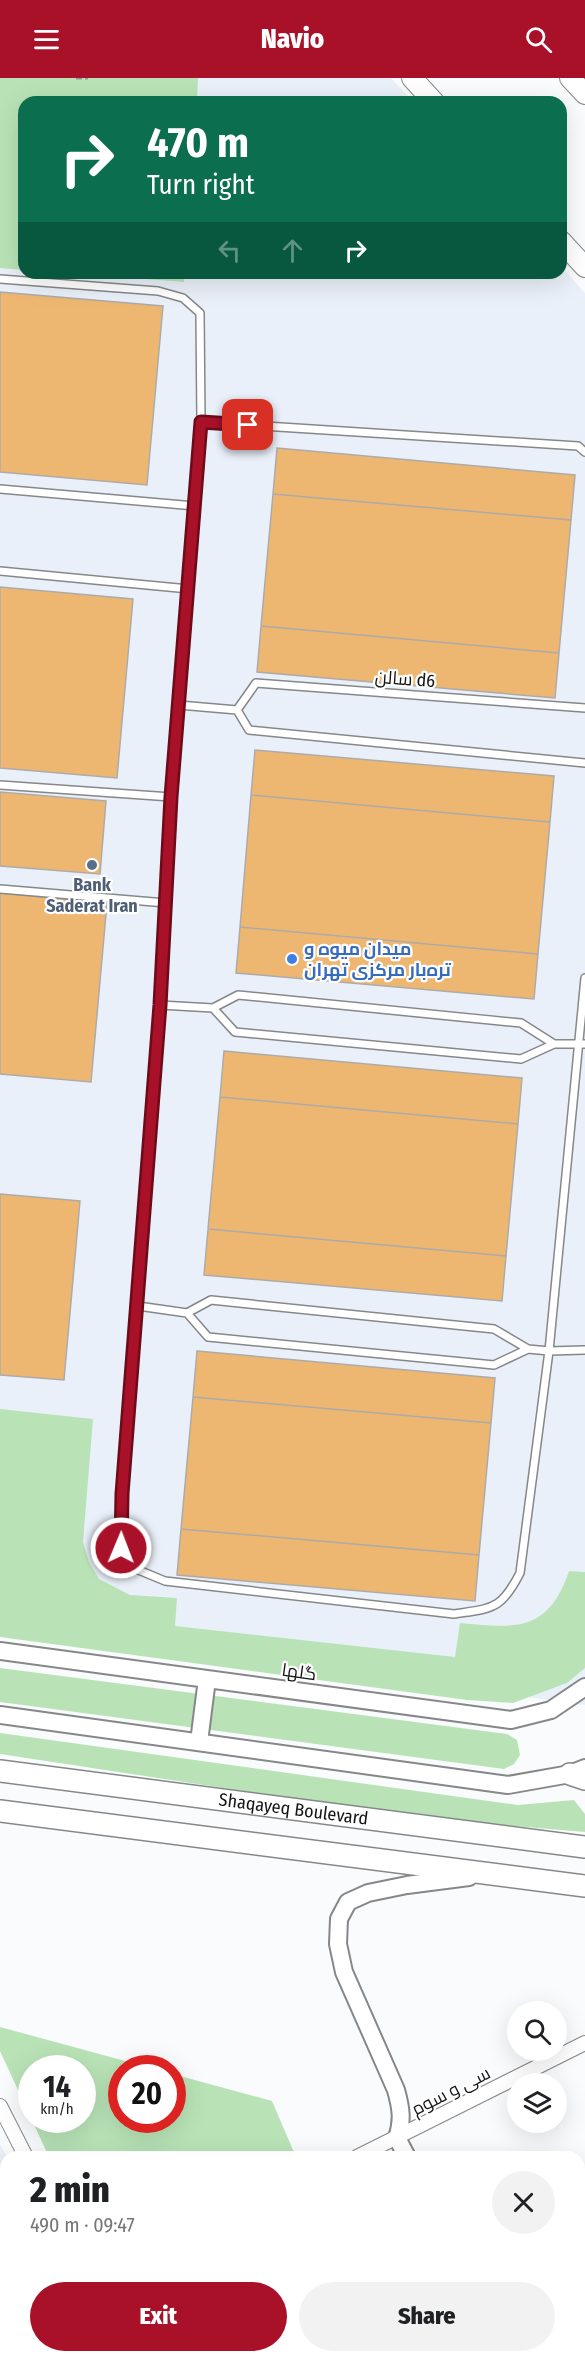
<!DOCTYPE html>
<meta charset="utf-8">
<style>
body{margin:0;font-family:"Fira Sans Condensed",Cairo,sans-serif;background:#f2f2f2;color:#202124;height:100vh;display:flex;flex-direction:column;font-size:22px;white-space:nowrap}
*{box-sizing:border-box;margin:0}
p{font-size:20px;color:#757577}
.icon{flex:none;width:33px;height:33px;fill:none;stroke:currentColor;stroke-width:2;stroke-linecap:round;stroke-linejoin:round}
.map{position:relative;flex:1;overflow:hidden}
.drawer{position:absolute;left:0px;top:2073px;width:585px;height:212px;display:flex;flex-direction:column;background:#fff;border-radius:18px 18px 0 0;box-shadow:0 6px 24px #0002}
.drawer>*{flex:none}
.top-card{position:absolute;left:18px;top:18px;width:549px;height:183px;border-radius:18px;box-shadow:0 6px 24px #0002;background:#0b6e4f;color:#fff;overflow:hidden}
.controls{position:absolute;left:507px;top:1923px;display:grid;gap:12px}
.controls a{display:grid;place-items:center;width:60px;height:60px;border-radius:50%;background:#fff;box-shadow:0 6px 24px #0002;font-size:30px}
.speed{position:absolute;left:18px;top:1977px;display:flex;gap:12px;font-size:30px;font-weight:700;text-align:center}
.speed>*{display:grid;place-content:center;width:78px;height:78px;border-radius:50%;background:#fff;box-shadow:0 6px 24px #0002;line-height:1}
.speed small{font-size:15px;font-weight:400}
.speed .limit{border:9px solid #d22;background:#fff;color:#111}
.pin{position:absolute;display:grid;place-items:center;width:51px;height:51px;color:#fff;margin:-26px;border-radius:12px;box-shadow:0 3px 9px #0006}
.me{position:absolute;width:66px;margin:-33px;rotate:1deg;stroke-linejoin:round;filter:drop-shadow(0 0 4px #0008)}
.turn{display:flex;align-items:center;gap:21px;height:126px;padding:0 30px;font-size:27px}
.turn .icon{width:78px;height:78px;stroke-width:2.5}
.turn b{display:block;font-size:42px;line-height:51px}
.lanes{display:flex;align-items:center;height:57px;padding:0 30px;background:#0003;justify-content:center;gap:30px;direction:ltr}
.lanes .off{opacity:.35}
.round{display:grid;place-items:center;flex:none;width:63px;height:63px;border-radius:32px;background:#f2f2f2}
.summary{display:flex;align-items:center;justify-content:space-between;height:102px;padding:0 30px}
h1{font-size:36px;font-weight:800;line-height:45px}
.cta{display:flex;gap:12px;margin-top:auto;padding:12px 30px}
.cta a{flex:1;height:69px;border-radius:36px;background:#a81128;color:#fff;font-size:24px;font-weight:800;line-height:69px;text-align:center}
.cta a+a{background:#f2f2f2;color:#202124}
header{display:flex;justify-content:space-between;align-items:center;height:78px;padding:0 30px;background:#a81128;color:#fff;font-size:27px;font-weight:800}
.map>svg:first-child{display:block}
.built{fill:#eaf0f9}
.green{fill:#b9e3b7;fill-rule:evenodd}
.building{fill:#eeb771;stroke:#adaba9;stroke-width:1.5}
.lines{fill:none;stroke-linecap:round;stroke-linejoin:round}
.service-casing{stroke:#868789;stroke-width:10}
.minor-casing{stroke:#868789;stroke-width:16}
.tertiary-casing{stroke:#868789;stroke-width:20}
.secondary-casing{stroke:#868789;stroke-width:22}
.primary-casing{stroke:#868789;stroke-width:24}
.path{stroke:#959697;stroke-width:3;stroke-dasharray:6 3;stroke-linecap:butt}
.service{stroke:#fff;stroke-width:7}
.minor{stroke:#fff;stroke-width:14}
.tertiary{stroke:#fff;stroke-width:16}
.secondary{stroke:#fff;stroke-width:20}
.primary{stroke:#fff;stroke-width:21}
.route-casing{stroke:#6d0b1a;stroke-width:15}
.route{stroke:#a81128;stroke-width:10}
.service-dot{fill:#5c6f8a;stroke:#fff;stroke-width:2}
.shop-dot{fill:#3f7fe0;stroke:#fff;stroke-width:2}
.labels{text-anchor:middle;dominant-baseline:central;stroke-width:4.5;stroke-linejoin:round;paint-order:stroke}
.street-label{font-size:18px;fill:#151516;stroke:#fff}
.service-label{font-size:18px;font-weight:bold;fill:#4e5e75;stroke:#fff}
.shop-label{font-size:18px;font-weight:bold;fill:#366cbe;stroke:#fff;text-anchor:start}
</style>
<header><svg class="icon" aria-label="menu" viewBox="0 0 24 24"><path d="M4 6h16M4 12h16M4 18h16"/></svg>Navio<svg class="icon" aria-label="search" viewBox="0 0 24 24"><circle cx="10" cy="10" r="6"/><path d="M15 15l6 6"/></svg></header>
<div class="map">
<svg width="585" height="2284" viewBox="0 0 585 2284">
<rect width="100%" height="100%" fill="#f9fbfd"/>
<!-- built -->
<path class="built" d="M0 0H391L413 24H24V195H561V188L585 215V1627L0 1547Z
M0 2066 7 2079 6 2110 0 2114Z"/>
<!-- green -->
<path class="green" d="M0 0H198L197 24H24V192L0 190Z
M67 195H184V204Z
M0 1331 93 1341 83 1464 89 1484 99 1501 130 1517 177 1520 175 1548 455 1579 460 1545C515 1550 548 1555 569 1493L585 1494V1590L567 1605 513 1625 467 1622 0 1559Z
M0 1590 507 1656 517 1662 520 1677 514 1686 504 1691 0 1624Z
M0 1655 518 1727 574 1722 585 1736V1754L421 1740 0 1676Z
M0 1949 151 1990H122V2042H172L173 1996 272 2023 296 2079H49L0 1973ZM82 1990V2042H32V1990Z
M6 2241V2278H140L143 2284H0V2244Z"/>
<!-- building -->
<path class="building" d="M0 214 163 228 147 407 0 394Z
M277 370 575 397 571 442 273 416Z
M273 416 571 442 559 575 261 548Z
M0 509 133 521 117 700 0 690Z
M261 548 559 575 555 620 257 594Z
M255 672 554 698 550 744 251 717Z
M0 714 106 723 100 796 0 788Z
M251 717 550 744 538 876 240 849Z
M0 815 107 825 91 1004 0 996Z
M240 849 538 876 534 921 236 895Z
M224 973 522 1000 518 1046 220 1019Z
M220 1019 518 1046 506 1178 208 1151Z
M0 1116 80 1123 64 1302 0 1297Z
M208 1151 506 1178 502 1223 204 1197Z
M197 1273 495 1300 491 1345 193 1319Z
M193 1319 491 1345 479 1477 181 1451Z
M181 1451 479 1477 475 1523 177 1497Z
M2 2150 6 2157V2188L4 2189V2202L0 2204V2152Z"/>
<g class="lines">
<defs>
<path id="service" d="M0 201 158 213 183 220 200 235 201 344
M0 411 195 428
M0 493 189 511 171 719 160 927 122 1416 121 1470 136 1491 165 1503 454 1536C493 1530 501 1532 520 1495L549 1273 585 1272
M189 511 201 344 578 368 585 374
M179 627 237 632
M237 632 256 605 585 630
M237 632 249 652 585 685
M0 707 171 719
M0 811 166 825
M160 927 213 930 238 917 521 945 554 966 521 981 235 954 213 930
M554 966H585
M138 1228 187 1235 211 1222 494 1251 528 1271 494 1287 208 1259 187 1235
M528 1271 549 1273 585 900"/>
<path id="minor" d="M0 2028 26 2079
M357 2079 585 1965
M579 2123 585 2120
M579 2238 585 2235
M157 2278 160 2284
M250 2284 261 2278
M482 2284 494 2278"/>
<path id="tertiary" d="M0 1573 511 1642 551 1632 585 1609
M0 1637 508 1707 570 1696 585 1690
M199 1664 207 1601
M407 2079 397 2060C403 2042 401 2030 396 2012L344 1894 338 1866 339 1841 348 1824 368 1815 407 1807 469 1799
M510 2278 513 2284"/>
<path id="secondary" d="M412 0 434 24
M570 0 585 16
M561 163 585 189"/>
<g id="primary">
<path id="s1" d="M0 1693 585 1769"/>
<path d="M570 1696 585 1701"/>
<path d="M0 1733 585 1808"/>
</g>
</defs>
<!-- service casing -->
<use href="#service" class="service-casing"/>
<!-- minor casing -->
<use href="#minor" class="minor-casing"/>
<!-- tertiary casing -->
<use href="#tertiary" class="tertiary-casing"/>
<!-- secondary casing -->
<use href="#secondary" class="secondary-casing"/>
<!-- primary casing -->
<use href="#primary" class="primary-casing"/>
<!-- path -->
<path class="path" d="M76 0H88"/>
<!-- service -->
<use href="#service" class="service"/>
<!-- minor -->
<use href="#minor" class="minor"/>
<!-- tertiary -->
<use href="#tertiary" class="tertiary"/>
<!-- secondary -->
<use href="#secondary" class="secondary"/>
<!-- primary -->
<use href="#primary" class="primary"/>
</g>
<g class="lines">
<defs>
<path id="route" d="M121 1470 122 1416 160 927 171 719 201 344 248 347"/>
</defs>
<!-- route casing -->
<use href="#route" class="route-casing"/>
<!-- route -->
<use href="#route" class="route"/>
</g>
<!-- markers -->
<circle class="service-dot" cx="92" cy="787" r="6"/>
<circle class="shop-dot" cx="292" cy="881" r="6"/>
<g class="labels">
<!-- street labels -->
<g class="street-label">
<text transform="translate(405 601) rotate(4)">سالن d6</text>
<text transform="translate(299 1594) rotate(8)">گلها</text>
<text stroke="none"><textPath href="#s1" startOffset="296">Shaqayeq Boulevard</textPath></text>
<text transform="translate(451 2013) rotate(-27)">سی و سوم</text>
</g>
<!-- service labels -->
<g class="service-label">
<text x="92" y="807">Bank<tspan x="92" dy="21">Saderat Iran</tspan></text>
</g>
<!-- shop labels -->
<g class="shop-label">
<text x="304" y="871">میدان میوه و<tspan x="304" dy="21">تره‌بار مرکزی تهران</tspan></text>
</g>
</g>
</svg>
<div class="controls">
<a><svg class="icon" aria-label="search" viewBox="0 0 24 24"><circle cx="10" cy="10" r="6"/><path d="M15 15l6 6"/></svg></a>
<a><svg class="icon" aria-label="layers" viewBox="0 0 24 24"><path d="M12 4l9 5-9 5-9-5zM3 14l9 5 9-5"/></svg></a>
</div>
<div class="speed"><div>14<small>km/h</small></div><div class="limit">20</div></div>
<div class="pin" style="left:248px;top:347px;background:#d93025"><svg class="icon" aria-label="arrive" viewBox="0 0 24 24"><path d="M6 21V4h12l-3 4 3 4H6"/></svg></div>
<svg class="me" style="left:121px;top:1470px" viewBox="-20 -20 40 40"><circle r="17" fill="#a81128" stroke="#fff" stroke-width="3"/><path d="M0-11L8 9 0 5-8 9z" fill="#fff"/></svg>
<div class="top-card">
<div class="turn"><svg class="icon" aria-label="right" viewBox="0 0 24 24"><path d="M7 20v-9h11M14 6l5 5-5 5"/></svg><div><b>470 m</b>Turn right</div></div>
<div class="lanes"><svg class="icon off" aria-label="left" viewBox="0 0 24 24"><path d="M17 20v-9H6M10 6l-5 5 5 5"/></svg><svg class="icon off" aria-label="ahead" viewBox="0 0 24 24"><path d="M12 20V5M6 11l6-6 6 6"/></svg><svg class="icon" aria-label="right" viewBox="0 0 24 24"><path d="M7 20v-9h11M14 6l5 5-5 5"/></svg></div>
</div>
<section class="drawer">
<div class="summary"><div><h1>2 min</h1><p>490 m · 09:47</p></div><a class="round"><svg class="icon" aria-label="close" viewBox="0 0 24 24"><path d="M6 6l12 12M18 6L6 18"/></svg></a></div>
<div class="cta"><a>Exit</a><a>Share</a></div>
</section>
</div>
